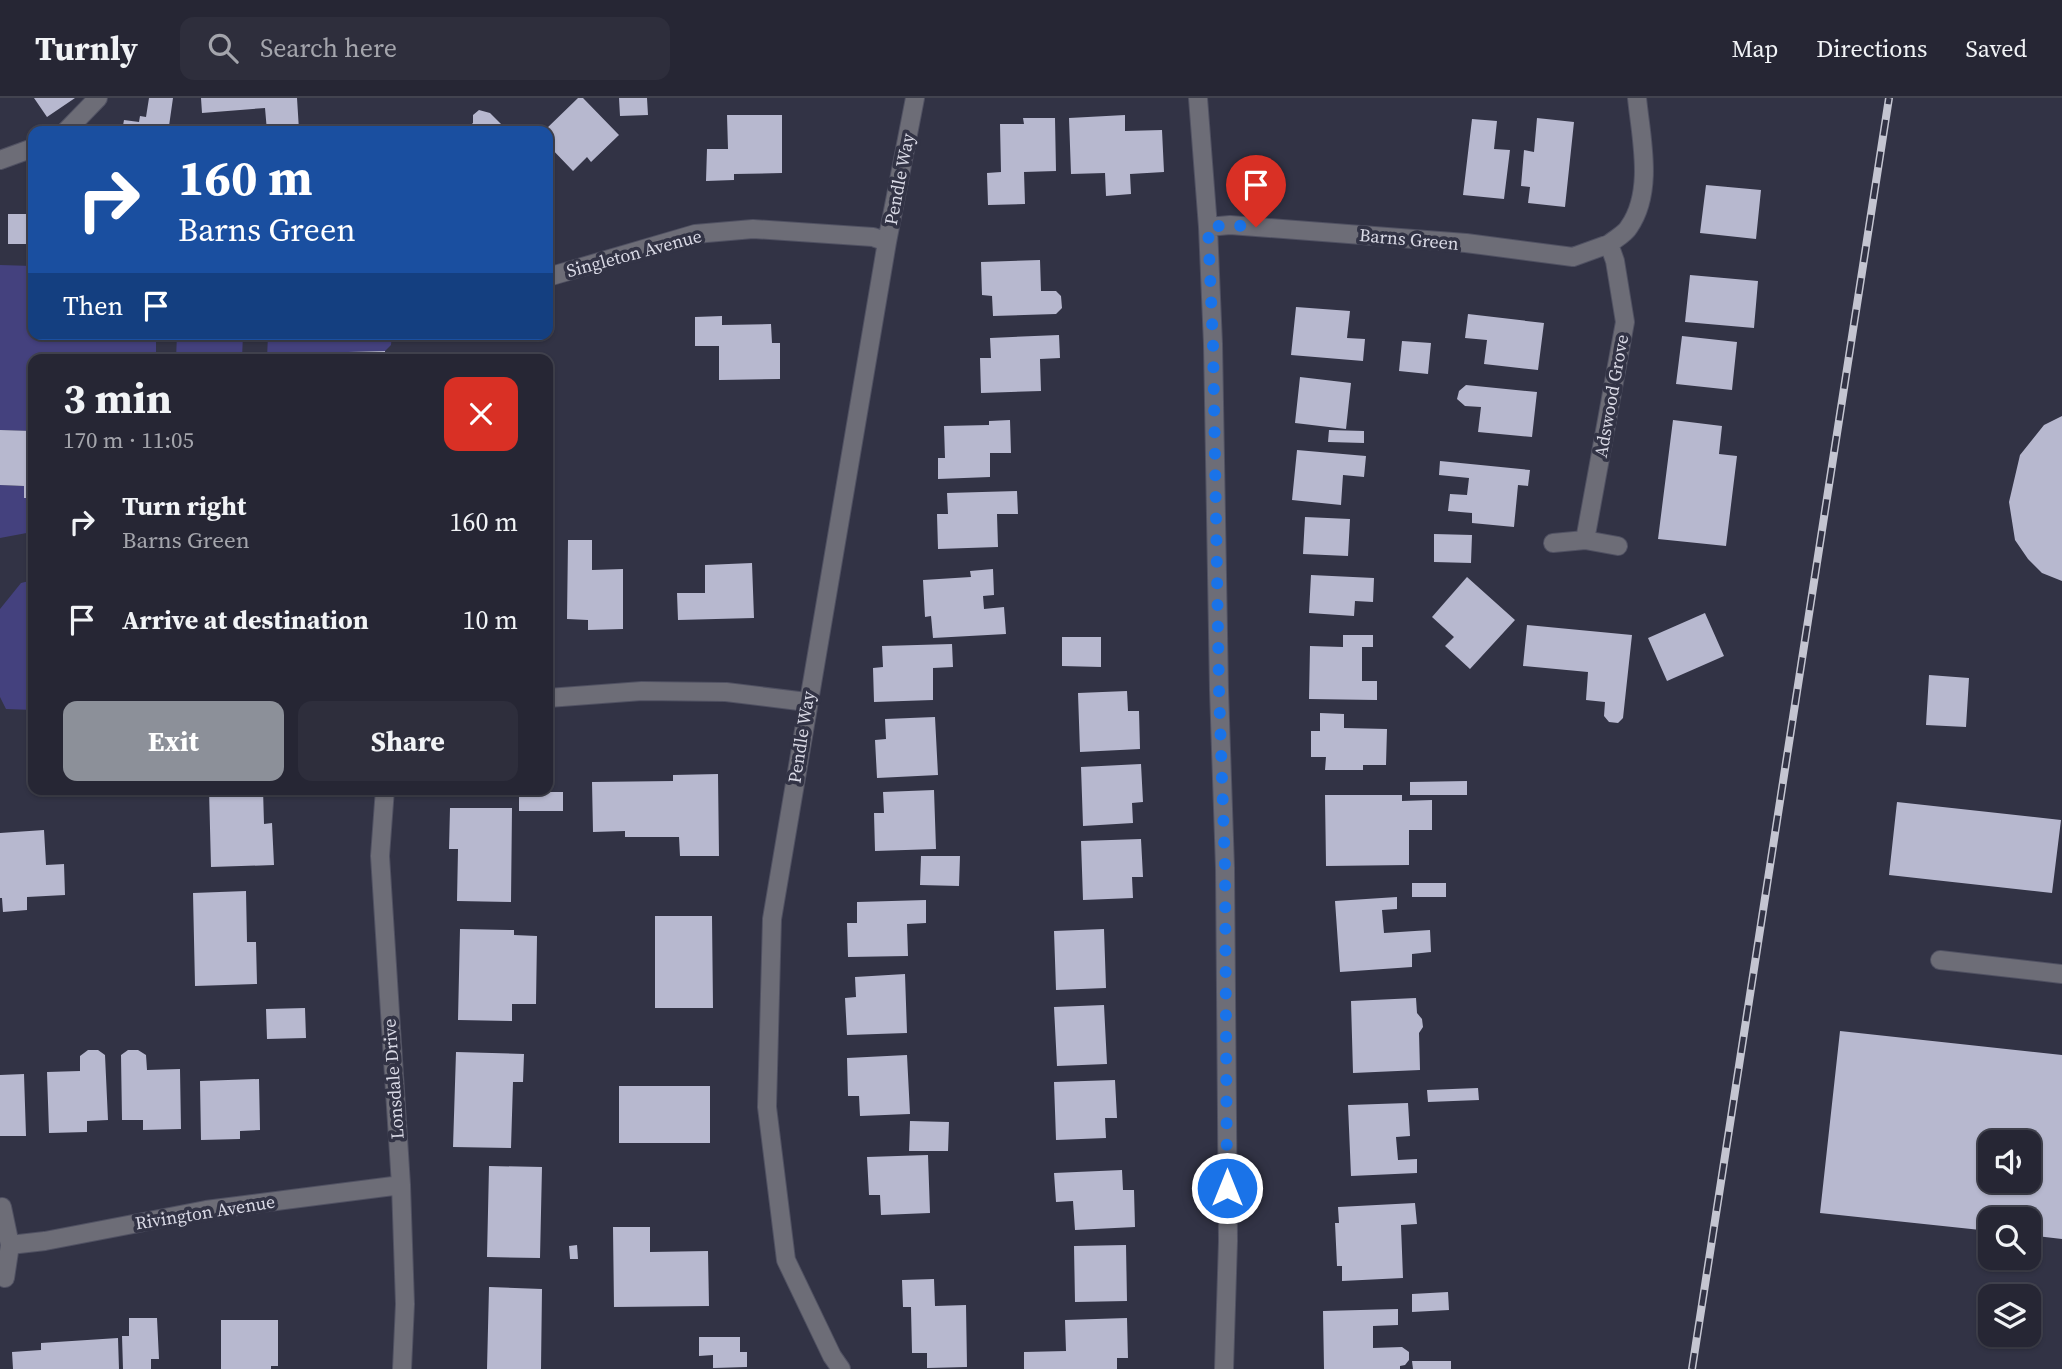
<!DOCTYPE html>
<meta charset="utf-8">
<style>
body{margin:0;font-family:"Source Serif 4",serif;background:#2e2e3c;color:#f1f3f6;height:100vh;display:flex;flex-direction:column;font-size:26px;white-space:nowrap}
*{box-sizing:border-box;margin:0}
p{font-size:23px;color:#a4a5ac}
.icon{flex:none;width:38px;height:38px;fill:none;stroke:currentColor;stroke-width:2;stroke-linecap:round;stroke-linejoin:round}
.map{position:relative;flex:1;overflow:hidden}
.details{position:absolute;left:28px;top:256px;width:525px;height:441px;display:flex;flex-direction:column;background:#262634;border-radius:14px;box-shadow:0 2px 5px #0004,0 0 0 2px #42434f}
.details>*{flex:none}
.hud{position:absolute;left:28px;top:28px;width:525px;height:214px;border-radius:14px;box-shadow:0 2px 5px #0004,0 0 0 2px #42434f;background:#1a4fa0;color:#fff;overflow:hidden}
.controls{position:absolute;left:1978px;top:1032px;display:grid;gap:14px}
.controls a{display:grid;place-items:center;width:63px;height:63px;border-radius:14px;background:#262634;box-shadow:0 2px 5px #0004,0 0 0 2px #42434f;font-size:35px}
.pin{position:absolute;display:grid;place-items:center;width:60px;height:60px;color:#fff;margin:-72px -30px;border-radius:50% 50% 50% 0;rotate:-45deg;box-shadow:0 0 7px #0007}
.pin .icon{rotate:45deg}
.me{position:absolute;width:77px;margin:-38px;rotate:0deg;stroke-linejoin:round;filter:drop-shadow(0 0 5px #0008)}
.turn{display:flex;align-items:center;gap:24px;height:147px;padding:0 35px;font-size:32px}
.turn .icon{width:91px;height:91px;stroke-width:2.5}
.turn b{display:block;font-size:49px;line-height:60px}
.then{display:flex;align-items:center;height:66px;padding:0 35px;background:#0003;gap:14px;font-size:26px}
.round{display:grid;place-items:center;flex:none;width:74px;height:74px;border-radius:14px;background:#2e2e3c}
.head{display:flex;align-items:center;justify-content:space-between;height:119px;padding:0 35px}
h1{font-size:42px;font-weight:700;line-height:52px}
.cta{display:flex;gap:14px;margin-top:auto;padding:14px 35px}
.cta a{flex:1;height:80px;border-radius:14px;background:#8c9099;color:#fff;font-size:28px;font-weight:700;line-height:80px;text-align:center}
.cta a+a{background:#2e2e3c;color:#f1f3f6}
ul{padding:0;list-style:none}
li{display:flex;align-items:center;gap:21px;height:98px;padding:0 35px}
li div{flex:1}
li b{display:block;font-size:26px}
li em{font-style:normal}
header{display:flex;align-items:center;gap:42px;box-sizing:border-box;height:98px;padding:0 35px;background:#262634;border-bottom:2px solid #42434f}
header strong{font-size:33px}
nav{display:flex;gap:38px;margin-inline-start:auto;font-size:24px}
.search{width:490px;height:63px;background:#2e2e3c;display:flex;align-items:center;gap:18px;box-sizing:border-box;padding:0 24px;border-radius:14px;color:#a4a5ac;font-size:26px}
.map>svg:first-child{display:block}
.green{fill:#44417e}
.building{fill:#b7b8cf;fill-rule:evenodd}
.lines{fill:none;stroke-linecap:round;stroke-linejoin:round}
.minor-casing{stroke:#505162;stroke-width:20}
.minor{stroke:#6d6d77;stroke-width:18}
.rail-casing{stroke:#c4c5d1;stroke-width:8}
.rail{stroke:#323345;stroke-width:5;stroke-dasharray:16;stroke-linecap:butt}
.route{stroke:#1a73e8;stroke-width:12;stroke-dasharray:0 21.6}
.labels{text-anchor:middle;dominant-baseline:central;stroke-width:7;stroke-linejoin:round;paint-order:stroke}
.street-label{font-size:18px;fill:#d9d9e5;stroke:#323345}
</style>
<header>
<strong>Turnly</strong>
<div class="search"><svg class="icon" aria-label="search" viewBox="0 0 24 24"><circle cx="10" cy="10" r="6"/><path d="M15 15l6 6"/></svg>Search here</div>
<nav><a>Map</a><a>Directions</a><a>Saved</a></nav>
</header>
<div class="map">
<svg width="2062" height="1271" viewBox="0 0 2062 1271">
<rect width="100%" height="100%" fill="#323345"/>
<!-- green -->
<path class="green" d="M0 167 33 168V236H156V261H33V333L0 332Z
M177 236H243L242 261H176Z
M268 236H392L391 247 385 253 349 254V261H267Z
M0 387 24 388V400H33L32 434 0 440Z
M33 482V612L6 611 0 599V511L21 485Z"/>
<!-- building -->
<path class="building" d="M34 0H75L47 19Z
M149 0H173L169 28 183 30V33H122L124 22 139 24 140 18 146 19Z
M201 0H297L299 32 267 33 265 10 202 15Z
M578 0H583L619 37 591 64 587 59 573 73 548 47V33H544Z
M619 0H647L648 17 620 18Z
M479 12 490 15 508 33H464L473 25V17Z
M727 17H782V75L734 76V82L706 83 707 51H728Z
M1125 17V33L1162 32 1164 74 1130 76 1131 96 1106 98 1105 75 1071 76 1069 20Z
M1023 20H1055L1056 73 1024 74 1025 106 988 107 987 75 1001 74 1000 26H1024Z
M1537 20 1574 24 1565 109 1528 105 1530 89 1521 88 1524 52 1534 54Z
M1472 21 1497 23 1494 51 1510 52 1504 101 1463 97Z
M1706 87 1761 92 1756 141 1700 135Z
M8 116H33V146H8Z
M1040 162 1041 193H1056L1061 198 1062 210 1056 216 993 218 992 198 982 197 981 164Z
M1690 177 1758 183 1754 230 1685 224Z
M1296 209 1350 213 1347 240 1365 241 1363 263 1291 257Z
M1468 216 1544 225 1538 272 1484 266 1487 242 1465 240Z
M722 218V227L771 226 772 245H780V281L719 282V248H695V219Z
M1059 237 1060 260 1040 261 1041 293 981 295 980 260H991L990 240Z
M1682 238 1737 244 1732 292 1676 286Z
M1402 243 1431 245 1428 276 1399 273Z
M385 253V261H349L348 254Z
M1300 279 1351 285 1346 331 1295 325Z
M1466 287 1537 294 1532 339 1478 334 1481 309 1465 308 1457 301 1459 293Z
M2062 318V483L2042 475 2028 461 2015 442 2009 404 2020 357 2044 327Z
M1010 322 1011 355H990V379L938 381V360H945L944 328 989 327V323Z
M1673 322 1722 328 1719 356 1737 358 1726 448 1658 441Z
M0 332 33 333V400H24V388L0 387Z
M1329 332 1364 333V345L1328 344Z
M1297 352 1366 358 1364 379 1343 377 1341 407 1292 402Z
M1440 363 1530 372 1528 388 1518 387 1514 429 1472 425V415L1448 413 1450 396 1467 397 1469 380 1439 377Z
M1017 393 1018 416H997L998 449 938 451 937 416H948L947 395Z
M1305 419 1350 421 1348 458 1303 456Z
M1434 436 1472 437 1471 465 1434 464Z
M568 442H592V472L623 471V531L588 532V522L567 521Z
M752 465 754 520 678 522 677 495H705V467Z
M993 471 994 497 983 498 984 511 1004 509 1006 536 933 540 931 518 925 519 923 482 971 479 970 473Z
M1311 477 1374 480 1373 504 1355 503 1354 518 1309 515Z
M1467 479 1515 522 1470 571 1445 548 1454 539 1432 519Z
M1705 515 1724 558 1667 583 1648 540Z
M1527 527 1632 537 1623 620 1618 625 1609 624 1604 618 1605 604 1586 602 1588 574 1523 568Z
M1343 537H1373V549H1362V583H1377V602L1309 601 1310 548 1343 549Z
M1062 539H1101V569L1062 568Z
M952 546 953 569 933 570V602L874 604 873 570 883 569 882 548Z
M1929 577 1969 580 1966 629 1926 627Z
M1127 593 1128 613H1139L1140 651 1080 654 1078 595Z
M1320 615 1344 616V630L1387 631 1386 667H1363V672H1325L1326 659H1311V633H1320Z
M935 619 938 677 877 680 875 642 886 641 885 621Z
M1141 666 1143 704 1132 705 1133 725 1083 728 1081 669Z
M718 676 719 758H680L679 739H625V733L593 734 592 684 673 683V677Z
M1467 683V697H1410V684Z
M209 691H263L264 726 272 725 274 767 211 769Z
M934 692 936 751 875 753 874 715H884L883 694Z
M519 694H563V713H519Z
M1325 697H1402V703L1432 702V732H1409V767L1326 768Z
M1897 704 2061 722 2052 795 1889 777Z
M450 710H512L511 804 457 803 458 751H449Z
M44 732 46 767 64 766 65 797 27 799V812L3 814 2 800H0V735Z
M1141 741 1143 779H1132L1133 800 1083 802 1081 743Z
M921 758H960L959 788 920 787Z
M1412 785H1446V799H1412Z
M246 793 247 844H256L257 886 195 888 193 795Z
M1397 799V811L1382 812 1384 835 1430 832 1431 854 1412 856V869L1340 874 1335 803Z
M926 802V825L907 826 908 858 848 859 847 825H857V804Z
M655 818H712L713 910H655Z
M460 831 514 832V837L537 838 536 906H512V923L458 922Z
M1104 831 1106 890 1056 892 1054 833Z
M905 876 907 935 847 937 845 900 856 899 855 879Z
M1416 900 1417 915 1422 921 1423 929 1419 935 1420 972 1353 975 1351 903Z
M1104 907 1107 966 1057 968 1054 909Z
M305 910 306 940 267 941 266 911Z
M1840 933 2062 957V1141L2028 1137V1122H1990V1133L1820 1115ZM1990 1045H2028V1083H1990Z
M88 952H98L105 957 108 1022 87 1023V1034L49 1035 47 974 80 973V958Z
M128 952H138L146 957 147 972 180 971 181 1031 143 1032V1022H122L121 957Z
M456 954 524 956 523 984H513L511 1050 453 1049Z
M907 957 910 1016 860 1018 859 998H848L847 960Z
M24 976 26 1038H0V977Z
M259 981 260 1032 240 1033V1041L201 1042 200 983Z
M1115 982 1117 1020H1105L1106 1040 1056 1042 1054 984Z
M619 988H710V1045H619Z
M1478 990 1479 1002 1428 1004 1427 992Z
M1408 1005 1410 1038 1396 1039 1398 1062 1417 1061V1075L1351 1078 1348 1007Z
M910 1023 949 1024 948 1053H909Z
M928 1057 930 1115 881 1117 880 1097H869L867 1059Z
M489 1068 542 1069 540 1160 487 1159Z
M1122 1072 1123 1092H1134L1135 1129 1075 1132 1073 1103 1056 1104 1054 1075Z
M1415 1105 1417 1126 1401 1127 1403 1180 1342 1183V1168H1337L1335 1125H1339L1338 1109Z
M613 1129H650V1154L708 1153 709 1208 614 1209Z
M577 1147 578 1161H570L569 1148Z
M1126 1147 1127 1203 1075 1204 1074 1148Z
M934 1181 935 1208 966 1207 967 1269 927 1270V1255H912L911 1209H903L902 1182Z
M489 1189 542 1191 541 1271H487Z
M1448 1194 1449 1212 1412 1214V1196Z
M1398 1211V1227L1373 1228V1250L1402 1249 1409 1254V1262L1405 1267 1400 1268V1271H1324L1323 1213Z
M129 1220H157L159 1261H151V1271H123L122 1238H129Z
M1127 1220 1128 1260H1117V1271H1024V1254L1066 1253 1065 1222Z
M221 1222H278V1268H271V1271H221Z
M699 1239H740V1254H747V1269L713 1270V1257L699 1258Z
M118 1240 119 1271H13L12 1254 41 1252V1245Z
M1412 1263H1451V1271H1413Z"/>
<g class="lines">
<defs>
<path id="minor" d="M1198 0 1208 129 1213 246 1219 592 1225 770 1228 1143 1224 1271
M66 33 98 0
M0 62 33 50
M1208 129 1230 127 1466 145 1573 159 1609 146
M548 179 695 136 753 131 873 139 887 144
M1553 445 1585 442
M1618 448 1585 442 1625 224 1615 163 1609 146C1615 141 1625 136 1629 129 1654 93 1641 40 1637 0
M548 600 642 593 726 594 807 604
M385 691 380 758 401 1087 405 1206 402 1271
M1940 862 2062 876
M2 1109 10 1147
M5 1180 10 1147 45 1143 206 1112 401 1087
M841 1271 832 1258 786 1162 767 1009 772 821 887 144 915 0"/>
</defs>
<!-- minor casing -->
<use href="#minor" class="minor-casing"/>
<!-- minor -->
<use href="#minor" class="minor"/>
<defs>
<path id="rail" d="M1692 1271 1889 0"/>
</defs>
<!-- rail casing -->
<use href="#rail" class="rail-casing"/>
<!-- rail -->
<use href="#rail" class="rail"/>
</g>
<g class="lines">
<!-- route -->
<path class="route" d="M1227 1090 1225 770 1219 592 1213 246 1208 129 1230 127 1256 129"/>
</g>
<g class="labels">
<!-- street labels -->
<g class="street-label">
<text transform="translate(899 81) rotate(-79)">Pendle Way</text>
<text transform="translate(1409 141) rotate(5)">Barns Green</text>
<text transform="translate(634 155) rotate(-15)">Singleton Avenue</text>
<text transform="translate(1611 298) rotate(-80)">Adswood Grove</text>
<text transform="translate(801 639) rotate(-81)">Pendle Way</text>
<text transform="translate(393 981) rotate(-94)">Lonsdale Drive</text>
<text transform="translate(205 1114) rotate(-9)">Rivington Avenue</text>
</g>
</g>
</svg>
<div class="controls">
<a><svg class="icon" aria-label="sound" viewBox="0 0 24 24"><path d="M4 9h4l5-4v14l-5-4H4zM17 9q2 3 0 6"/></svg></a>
<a><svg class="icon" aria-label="search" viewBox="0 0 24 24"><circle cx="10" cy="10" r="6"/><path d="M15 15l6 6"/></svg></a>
<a><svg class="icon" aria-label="layers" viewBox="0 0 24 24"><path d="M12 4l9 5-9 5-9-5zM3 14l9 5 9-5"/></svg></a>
</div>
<div class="pin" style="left:1256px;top:129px;background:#d93025"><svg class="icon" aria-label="arrive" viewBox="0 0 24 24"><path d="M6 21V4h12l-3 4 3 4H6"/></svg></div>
<svg class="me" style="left:1227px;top:1090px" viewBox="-20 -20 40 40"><circle r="17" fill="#1a73e8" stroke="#fff" stroke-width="3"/><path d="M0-11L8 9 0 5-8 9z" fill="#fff"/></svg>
<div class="hud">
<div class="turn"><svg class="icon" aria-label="right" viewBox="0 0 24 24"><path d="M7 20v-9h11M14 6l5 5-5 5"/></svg><div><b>160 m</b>Barns Green</div></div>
<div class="then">Then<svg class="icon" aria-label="arrive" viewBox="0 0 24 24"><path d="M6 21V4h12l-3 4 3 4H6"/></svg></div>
</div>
<section class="details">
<div class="head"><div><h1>3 min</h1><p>170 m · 11:05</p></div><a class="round" style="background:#d93025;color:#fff"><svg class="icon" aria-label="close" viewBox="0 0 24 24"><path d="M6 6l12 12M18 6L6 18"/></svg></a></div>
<ul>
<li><svg class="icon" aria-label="right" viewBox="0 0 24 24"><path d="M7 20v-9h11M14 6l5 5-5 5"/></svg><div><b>Turn right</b><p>Barns Green</p></div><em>160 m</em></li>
<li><svg class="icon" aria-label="arrive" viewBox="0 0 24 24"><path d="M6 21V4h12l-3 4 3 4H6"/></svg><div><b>Arrive at destination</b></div><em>10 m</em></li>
</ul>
<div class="cta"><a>Exit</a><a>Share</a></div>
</section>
</div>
